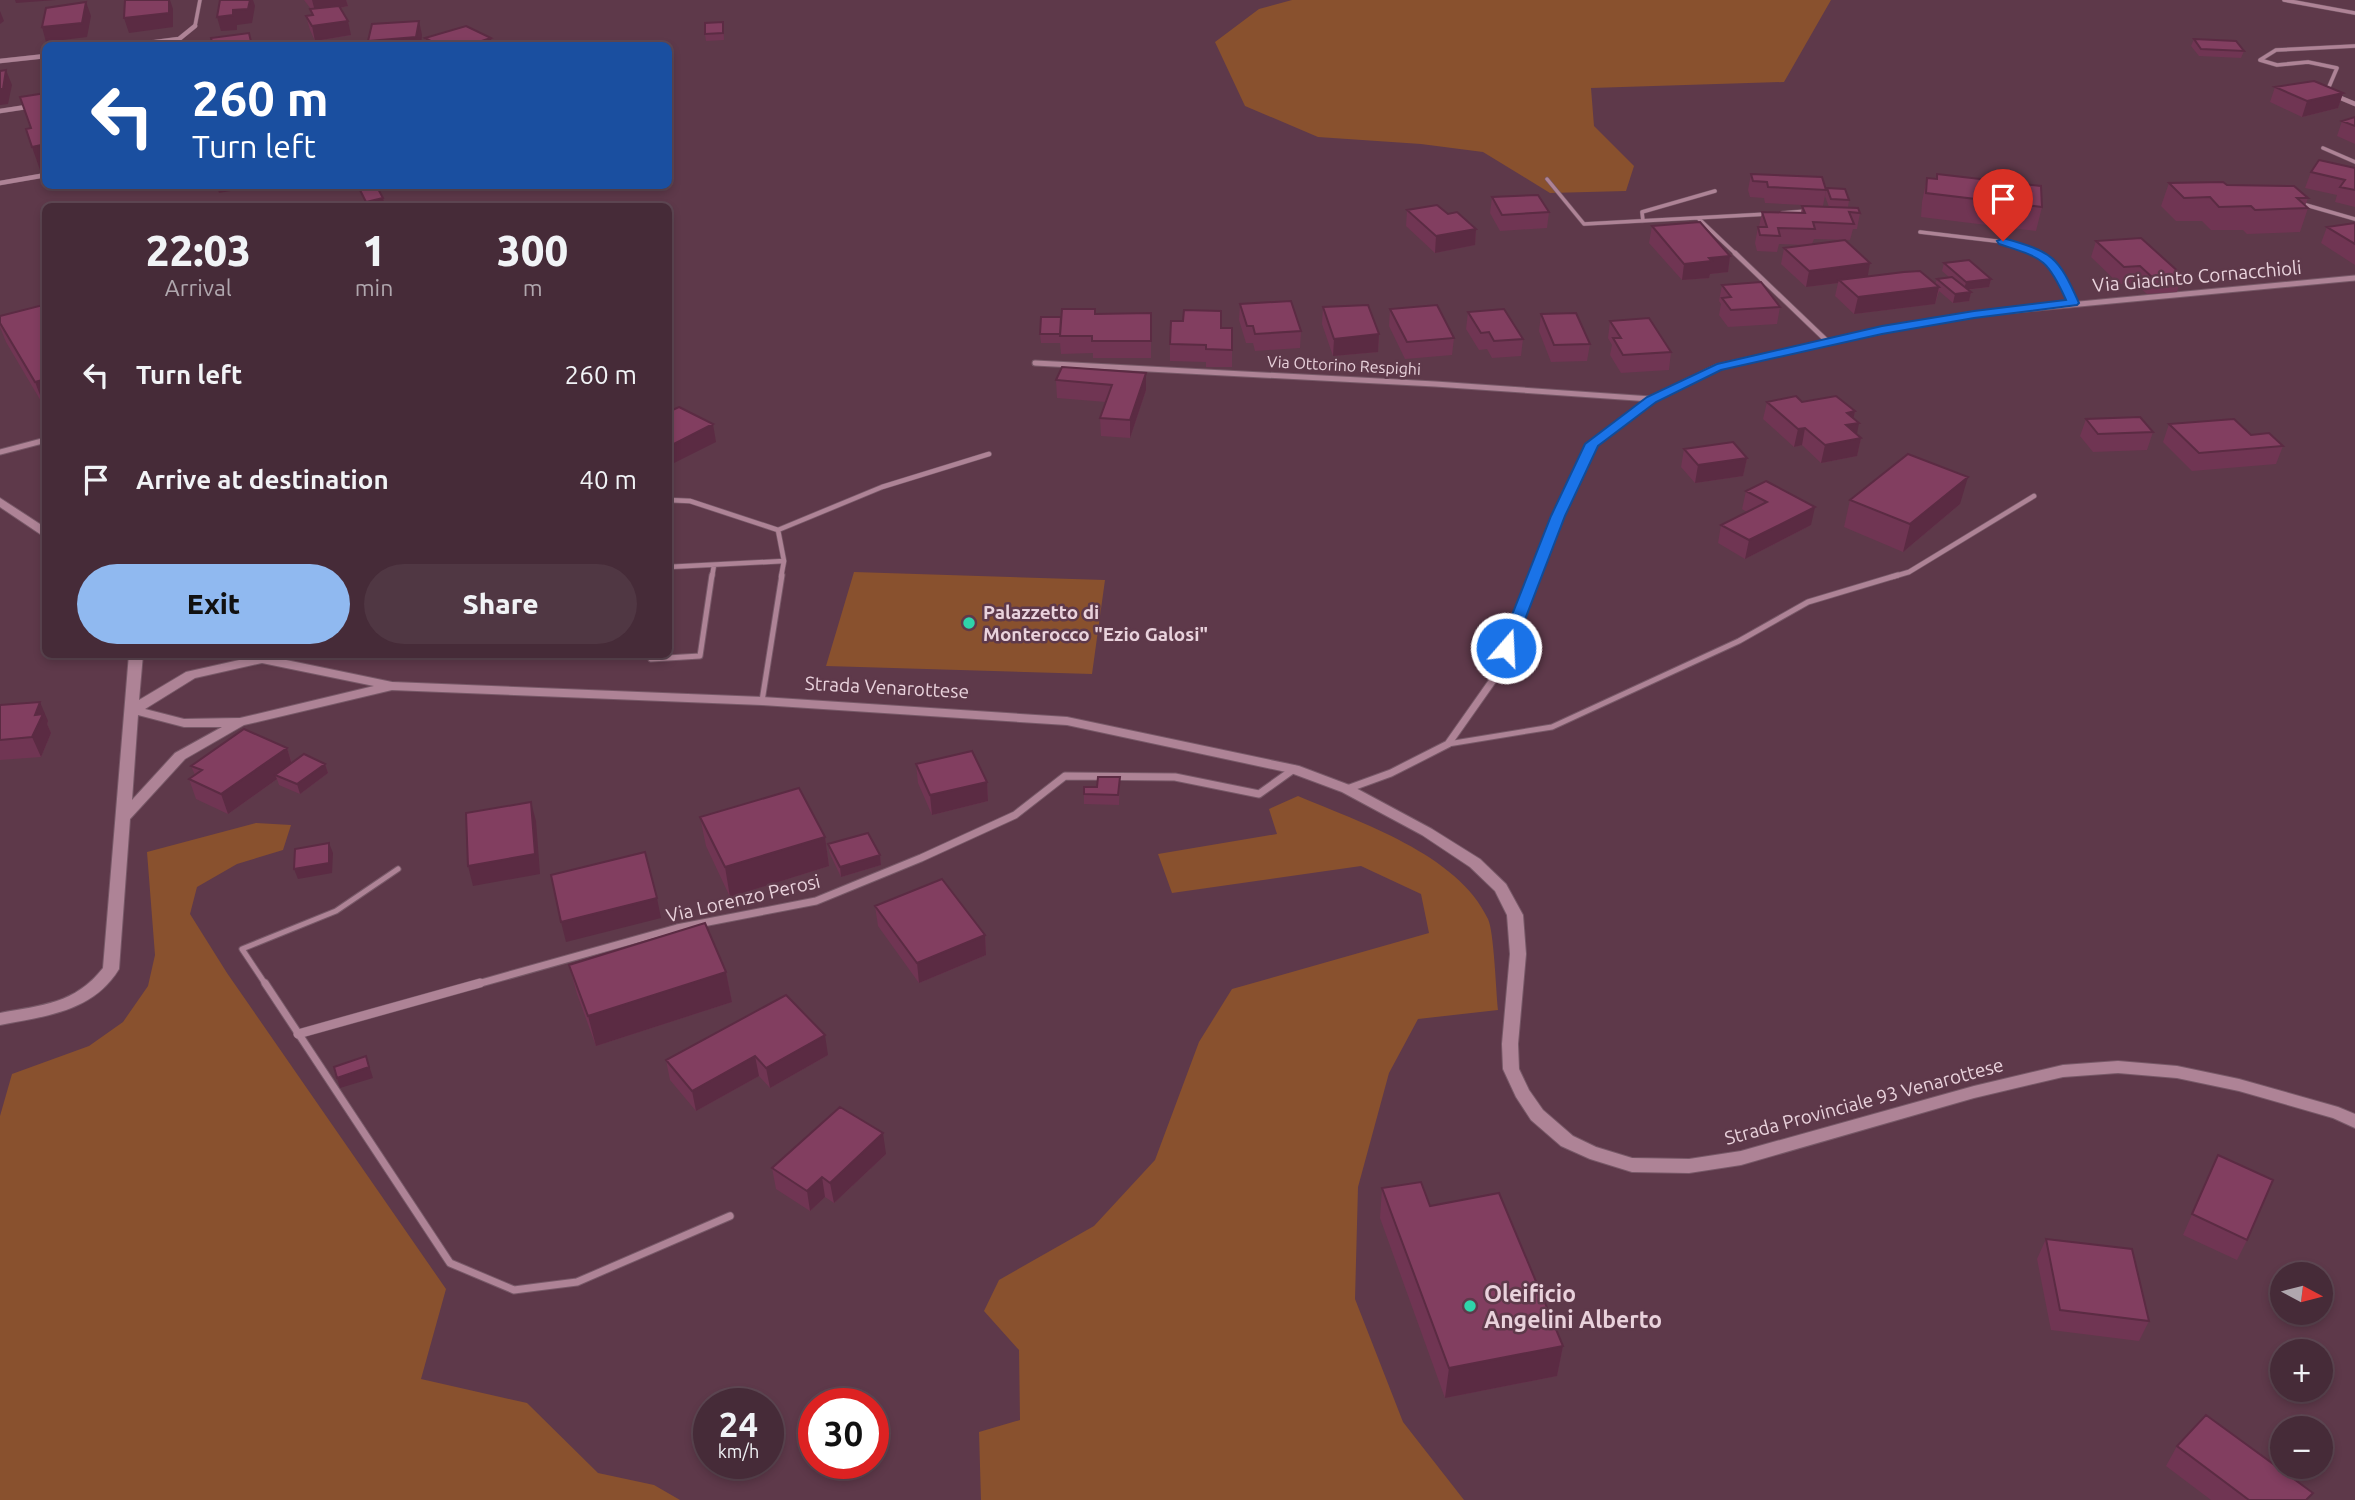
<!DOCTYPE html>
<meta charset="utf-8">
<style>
body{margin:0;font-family:Ubuntu,sans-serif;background:#503743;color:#f1f3f6;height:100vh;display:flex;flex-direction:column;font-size:26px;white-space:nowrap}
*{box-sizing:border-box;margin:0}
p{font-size:23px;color:#b0a7ae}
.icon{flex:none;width:38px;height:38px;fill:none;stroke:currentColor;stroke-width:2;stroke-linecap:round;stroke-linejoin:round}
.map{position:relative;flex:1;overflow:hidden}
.panel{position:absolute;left:42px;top:203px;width:630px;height:455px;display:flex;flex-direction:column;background:#462b38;border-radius:10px;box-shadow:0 4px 10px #0003,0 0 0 2px #5e4753}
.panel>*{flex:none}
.guide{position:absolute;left:42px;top:42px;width:630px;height:147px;border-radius:10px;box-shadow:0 4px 10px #0003,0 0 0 2px #5e4753;background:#1a4fa0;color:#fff;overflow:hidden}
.needle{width:46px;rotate:97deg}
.tools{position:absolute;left:2270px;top:1262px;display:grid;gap:14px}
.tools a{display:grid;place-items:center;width:63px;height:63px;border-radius:50%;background:#462b38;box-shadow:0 4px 10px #0003,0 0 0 2px #5e4753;font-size:35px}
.speed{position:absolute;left:693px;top:1388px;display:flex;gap:14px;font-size:35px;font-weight:700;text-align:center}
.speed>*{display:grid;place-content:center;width:91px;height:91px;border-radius:50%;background:#462b38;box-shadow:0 4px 10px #0003,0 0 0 2px #5e4753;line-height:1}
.speed small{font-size:18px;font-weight:400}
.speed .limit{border:10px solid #d22;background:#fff;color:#111}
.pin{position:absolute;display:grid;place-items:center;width:60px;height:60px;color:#fff;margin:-72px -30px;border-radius:50% 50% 50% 0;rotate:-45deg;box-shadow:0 0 7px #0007}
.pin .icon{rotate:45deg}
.me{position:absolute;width:77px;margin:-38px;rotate:19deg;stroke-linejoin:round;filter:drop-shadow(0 0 5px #0008)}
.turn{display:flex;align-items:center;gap:24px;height:147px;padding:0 35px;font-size:32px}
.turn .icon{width:91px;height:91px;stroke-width:2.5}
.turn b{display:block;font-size:49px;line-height:60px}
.eta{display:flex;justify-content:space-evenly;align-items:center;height:119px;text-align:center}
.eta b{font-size:42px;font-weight:800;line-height:49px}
.primary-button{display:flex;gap:14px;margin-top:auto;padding:14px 35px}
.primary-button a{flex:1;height:80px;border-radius:42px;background:#90b9f0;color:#111;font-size:28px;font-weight:800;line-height:80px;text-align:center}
.primary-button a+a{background:#503743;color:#f1f3f6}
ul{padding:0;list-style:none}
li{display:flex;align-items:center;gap:21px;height:105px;padding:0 35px}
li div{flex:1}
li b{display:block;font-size:26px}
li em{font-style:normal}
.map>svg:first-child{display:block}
.green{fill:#89512e}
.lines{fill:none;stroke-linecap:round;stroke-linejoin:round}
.lane-far3-casing{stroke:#775867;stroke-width:4.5}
.lane-far2-casing{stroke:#775867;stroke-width:6}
.lane-far1-casing{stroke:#775867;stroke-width:7}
.lane-casing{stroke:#775867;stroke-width:9}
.street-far3-casing{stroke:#775867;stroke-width:5}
.street-far2-casing{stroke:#775867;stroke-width:7}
.street-far1-casing{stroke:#775867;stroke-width:9}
.street-casing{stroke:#775867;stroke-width:10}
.secondary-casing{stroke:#775867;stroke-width:2}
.lane-far3{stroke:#ae8396;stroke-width:3.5}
.lane-far2{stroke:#ae8396;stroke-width:4.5}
.lane-far1{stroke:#ae8396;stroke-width:5}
.lane{stroke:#ae8396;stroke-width:7}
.street-far3{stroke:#ae8396;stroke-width:4.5}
.street-far2{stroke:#ae8396;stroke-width:5}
.street-far1{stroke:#ae8396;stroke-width:7}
.street{stroke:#ae8396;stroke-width:9}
.secondary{fill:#ae8396;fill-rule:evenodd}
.wall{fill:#703553}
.shaded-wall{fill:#5b2b43}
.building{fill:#823e60;stroke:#5b2b43;stroke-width:2}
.route{fill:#1a73e8;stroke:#114b97;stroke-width:2}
.poi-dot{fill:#2fd4aa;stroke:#5e394a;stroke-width:2.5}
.labels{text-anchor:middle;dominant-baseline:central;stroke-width:5;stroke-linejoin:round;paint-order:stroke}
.far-street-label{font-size:16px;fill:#e9d2dc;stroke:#5e394a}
.street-label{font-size:19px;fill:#e9d2dc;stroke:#5e394a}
.poi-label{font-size:19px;font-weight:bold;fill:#e9d2dc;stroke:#5e394a;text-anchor:start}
.near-poi-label{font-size:23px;font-weight:bold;fill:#e9d2dc;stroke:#5e394a;text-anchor:start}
</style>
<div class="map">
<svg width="2355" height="1500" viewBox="0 0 2355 1500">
<rect width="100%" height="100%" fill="#5e394a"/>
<!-- green -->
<path class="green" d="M1292 0H1831L1784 82 1591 88 1594 126 1634 166 1626 191 1550 193 1483 152 1421 144 1318 137 1245 106 1215 42 1259 9Z
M854 572 1105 580 1092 674 826 666Z
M1298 796C1359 822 1458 854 1488 919 1494 932 1496 991 1498 1010L1418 1019 1389 1073 1358 1187 1355 1299 1403 1422 1464 1500H981L979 1432 1020 1420 1019 1350 984 1311 999 1280 1094 1226 1155 1160 1199 1042 1232 989 1429 933 1421 894 1361 866 1172 893 1158 854 1277 834 1269 809Z
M256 823 291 825 283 850 237 864 197 887 190 914 227 973 446 1289 421 1379 527 1403 598 1473 654 1485 680 1500H0V1116L12 1074 89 1046 123 1022 148 986 155 955 147 852Z"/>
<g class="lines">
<defs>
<path id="lane-far3" d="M2284 0 2355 13
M195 26 200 0
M2331 93 2328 89 2337 68 2308 62 2277 65 2260 60 2276 50 2355 46
M2323 148 2355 162
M1547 179 1584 224 1768 214
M2299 203 2355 219
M1782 213 1807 211
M1699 219 1737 255
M1643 221 1642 212 1715 191
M1920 232 2004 242 2043 255"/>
<path id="lane-far2" d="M1735 253 1828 342
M2040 253 2055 266 2073 303
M668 500 690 501 778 530 784 561 781 577
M778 530 882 487 989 454
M668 567 784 561
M712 577 714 565
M1892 577 1909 572 2034 496"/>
<path id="lane-far1" d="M652 654 651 659 700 656 712 575
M762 701 782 575
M1448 744 1552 727 1739 641 1808 602 1898 575
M266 985 242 949 336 911 398 869"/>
<path id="lane" d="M265 983 450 1263 514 1290 577 1282 730 1216"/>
<path id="street-far3" d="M125 46 179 39 195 26
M0 61 46 56
M2336 96 2355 104
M0 111 46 104
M0 183 46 175"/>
<path id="street-far2" d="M1035 363 1435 384 1651 399
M0 452 46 440
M1533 577 1592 444 1651 399 1717 367 1882 330 1974 314 2355 278"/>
<path id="street-far1" d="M1347 789 1391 773 1448 744 1498 673 1534 575
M474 985 677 928 816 901 921 858 1015 815 1065 776 1175 777 1259 794 1294 769"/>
<path id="street" d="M298 1034 480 983"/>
<path id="secondary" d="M0 498 46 528V538L0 507Z
M129 654H143L139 700 186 672 262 655 392 682 762 697 1067 717 1299 766 1352 786 1432 829 1480 859 1506 884 1523 915 1526 954 1518 1044 1519 1069 1529 1090 1543 1110 1573 1136 1596 1147 1632 1158 1689 1159 1741 1151 1974 1086 2063 1065 2118 1061 2177 1066 2239 1079 2338 1107 2355 1114V1128L2333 1118 2239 1091 2177 1078 2118 1073 2063 1077 1974 1098 1741 1165 1689 1173 1632 1172 1590 1159 1561 1146 1531 1120 1516 1097 1503 1069 1502 1044 1510 954 1507 915 1495 891 1470 867 1422 835 1342 792 1291 773 1067 725 762 705 392 690 244 725 185 759 130 819 119 969C93 1012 45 1016 0 1025V1013C42 1005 75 1004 103 968ZM262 663 374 686 240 718 184 719 145 709 195 678ZM138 715 184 727H222L175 753 132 800Z"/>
</defs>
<!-- lane-far3 casing -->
<use href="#lane-far3" class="lane-far3-casing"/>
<!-- lane-far2 casing -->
<use href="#lane-far2" class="lane-far2-casing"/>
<!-- lane-far1 casing -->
<use href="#lane-far1" class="lane-far1-casing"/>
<!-- lane casing -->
<use href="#lane" class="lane-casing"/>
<!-- street-far3 casing -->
<use href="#street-far3" class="street-far3-casing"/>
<!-- street-far2 casing -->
<use href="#street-far2" class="street-far2-casing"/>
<!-- street-far1 casing -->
<use href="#street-far1" class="street-far1-casing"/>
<!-- street casing -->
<use href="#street" class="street-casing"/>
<!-- secondary casing -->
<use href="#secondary" class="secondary-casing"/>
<!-- lane-far3 -->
<use href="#lane-far3" class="lane-far3"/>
<!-- lane-far2 -->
<use href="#lane-far2" class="lane-far2"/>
<!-- lane-far1 -->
<use href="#lane-far1" class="lane-far1"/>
<!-- lane -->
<use href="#lane" class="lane"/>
<!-- street-far3 -->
<use href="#street-far3" class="street-far3"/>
<!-- street-far2 -->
<use href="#street-far2" class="street-far2"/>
<!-- street-far1 -->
<use href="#street-far1" class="street-far1"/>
<!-- street -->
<use href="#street" class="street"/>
<!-- secondary -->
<use href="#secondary" class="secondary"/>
</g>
<!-- wall -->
<path class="wall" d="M304 0H346L348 6 340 8 351 35 315 41 310 30 306 16 311 15 310 9H311Z
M723 22 724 40 706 41 705 34Z
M425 38 492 46H427Z
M2194 39 2244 51 2241 58 2199 56 2191 46Z
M2275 87 2343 93 2338 108 2302 117 2270 102Z
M2355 117V144L2337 136 2342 121Z
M2355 168V207L2335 202 2337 195 2305 188 2311 172Z
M1751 174 1826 190 1823 206 1765 203 1764 198 1750 197 1748 190Z
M1937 174 2042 207 2036 231 1921 217 1922 202 1927 178 1935 179Z
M2169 183 2227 185 2308 198 2305 206 2308 208 2300 232 2247 234 2243 230H2211L2202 221H2176L2161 206Z
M1827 188 1849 200 1848 207 1860 213 1857 229H1853L1850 240 1814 239 1812 244 1870 263 1867 276 1935 284 1937 279 1949 277 1942 271 1944 263 1991 279 1989 287 1968 290 1971 292 1969 301 1953 303 1939 291 1935 304 1854 314 1835 296 1838 283 1806 287 1781 264 1784 248 1806 245 1779 244 1777 252 1757 251 1755 243 1758 227H1759L1762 212 1801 213 1802 206 1829 207 1825 196Z
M1492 197 1549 212 1547 228 1500 231 1490 213Z
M1407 210 1448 214 1476 229 1475 245 1435 253 1406 226Z
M2355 223V265L2321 243 2327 227Z
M1652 226 1730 256 1728 272 1710 274 1709 278 1682 280 1649 243Z
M2096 241 2182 275 2177 292 2147 294 2135 283 2119 284 2091 257Z
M1722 285 1780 307 1777 324 1728 327 1719 315 1721 304 1719 301Z
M1240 304 1301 331 1300 348 1255 351 1253 343H1246L1239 320Z
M43 305 45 408 6 342 0 327V316Z
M1323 307 1379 334 1378 352 1333 356 1322 324Z
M1390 309 1454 338 1452 355 1405 359 1389 326Z
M1468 312 1523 339 1521 356 1492 358 1487 349 1479 350 1466 329Z
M1151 313V358H1093V353L1061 354 1060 343H1041L1040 334 1061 317 1095 314Z
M1541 314 1590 344 1587 361 1551 362 1539 331Z
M1610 321 1671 352 1669 370 1621 373 1610 355 1612 345 1608 338Z
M1221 328H1232V367H1206V362L1170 361V344Z
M1146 373V390L1130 438 1101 436 1100 418 1106 402 1057 398 1056 380Z
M1767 402H1802L1855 411 1853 418 1857 434 1861 438 1857 456 1821 463 1802 445 1794 447 1763 419Z
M2086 419 2153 432 2147 450 2093 452 2080 436Z
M2169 424 2251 435 2283 446 2276 464 2192 471 2163 442Z
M1684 449 1747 458 1743 476 1695 483 1681 467Z
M1746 491 1811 525 1745 559 1718 543 1721 525 1747 512 1742 509Z
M1850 500 1960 504 1903 552 1844 527Z
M0 705 48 721 47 724 51 733 41 757 0 760Z
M287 748 292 763 325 764 328 773 300 794 279 785 277 779 228 814 196 799 189 779 195 775 191 766Z
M916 764 987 782 988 801 932 815 918 783Z
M1120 777 1119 805 1084 804V794Z
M700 817 825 837 829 866 730 897 706 846Z
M828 844 880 855 881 865 841 877 830 854Z
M875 906 985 935 986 955 919 983 878 926Z
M569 965 726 972 732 1002 596 1046 577 994Z
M786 995 828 1055 770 1088 759 1076 696 1111 670 1080 666 1060Z
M886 1154 834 1203 825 1197 810 1211 776 1189 772 1168Z
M2218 1155 2247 1240 2237 1260 2183 1235Z
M1382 1188 1563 1346 1557 1376 1445 1398 1380 1218Z
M2046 1239 2149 1321 2139 1341 2051 1330 2037 1259Z
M2177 1446 2308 1500H2211L2166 1466Z"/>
<!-- shaded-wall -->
<path class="shaded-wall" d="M15 0H56L16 3Z
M169 0H170L173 9V27L129 33 124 18Z
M250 0H253L255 6 252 23 237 25V30L221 31 217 17 233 10Z
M312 0H346L348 6 334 9 316 15Z
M86 2 91 16 87 37 46 42 42 27Z
M0 11 4 21 0 24Z
M348 21 351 35 315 41 312 26Z
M419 21 422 35 421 46H369L368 41Z
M491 38 492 46H466Z
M6 70 12 85 8 104 0 105V89Z
M2343 93 2338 108 2302 117 2307 101Z
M46 144V169L40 170 32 147Z
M217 186H259L219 193Z
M383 198 385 206H367L366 202Z
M1476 229 1475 245 1435 253 1436 236Z
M1730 256 1728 272 1710 274 1709 278 1682 280 1684 264 1709 258Z
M1870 263 1867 280H1839L1838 283 1806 287 1809 271Z
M1991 279 1989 287 1964 290 1966 282Z
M1939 287 1935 304 1854 314 1858 297Z
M1971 292 1969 301 1953 303 1955 294Z
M1379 334 1378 352 1333 356 1334 339Z
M1146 373V390L1130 438V420Z
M46 379V407L45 408 35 382Z
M1855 411 1852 424 1859 423 1856 439 1861 438 1857 456 1821 463 1825 445 1847 413Z
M713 424 716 442 668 466V447Z
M1805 428 1802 445 1794 447 1798 429Z
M1747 458 1743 476 1695 483 1698 465Z
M1968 477 1960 504 1903 552 1910 524Z
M1815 507 1811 525 1745 559 1749 540Z
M40 702 48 721 47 724 51 733 41 757 32 737 35 715Z
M287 748 293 768 275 775 277 779 228 814 221 794Z
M325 764 328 773 300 794 297 784Z
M987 782 988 801 932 815 930 795Z
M531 802 536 821 540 874 473 886 468 866Z
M825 837 829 866 730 897 725 867Z
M329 843 333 853 332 873 298 879 294 869Z
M880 855 881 865 841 877 840 867Z
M657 898 661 918 566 942 561 922Z
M985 935 986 955 919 983 917 963Z
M726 972 732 1002 596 1046 588 1016Z
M825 1035 828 1055 770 1088 766 1068Z
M366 1056 373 1078 340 1088 337 1078Z
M755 1056 759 1076 696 1111 692 1091Z
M883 1133 886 1154 834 1203 830 1183Z
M822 1177 825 1197 810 1211 807 1191Z
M1563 1346 1557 1376 1445 1398 1449 1368Z"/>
<!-- building -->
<path class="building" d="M125 0H169V13L124 18Z
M220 0H250L248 9 233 10V15L217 17Z
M86 2 82 23 42 27 46 8Z
M339 6 348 21 312 26 306 16 313 15 310 9Z
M419 21 416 37 368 41 372 24Z
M723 22V33L705 34V23Z
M466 26 491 38 466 46H440L425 38Z
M249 33 252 46H213L211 38Z
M2194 39 2236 41 2244 51 2201 49Z
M6 70 3 89H0V71Z
M2314 81 2343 93 2307 101 2275 87Z
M46 93V144L32 147 26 129 31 128 20 97Z
M2355 117V126L2342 121Z
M2319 160 2355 168V190L2340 187 2345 180 2311 172Z
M1751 174 1822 177 1826 190 1768 187 1767 182 1753 181Z
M1937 174 2041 186 2042 207 1926 193 1927 178 1937 179Z
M2223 182 2227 185 2294 186 2308 198H2297L2308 208 2255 210 2251 206 2219 207 2210 197 2184 198 2169 183Z
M377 187 383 198 366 202 360 190Z
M1827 188 1845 189 1849 200 1831 199Z
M1538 195 1549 212 1502 215 1492 197Z
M1437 205 1448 214 1457 212 1476 229 1436 236 1407 210Z
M1802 206 1858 208 1860 213 1849 212 1854 224 1813 222 1815 229 1778 228 1780 236 1760 235 1758 227H1767L1762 212 1805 213Z
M1700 222 1730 256 1709 258 1712 261 1684 264 1652 226Z
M2355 223V244L2327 227Z
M2141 238 2182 275 2152 277 2140 266 2124 267 2096 241Z
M1845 240 1870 263 1809 271 1784 248Z
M1969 260 1991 279 1966 282 1944 263Z
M1920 271 1939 287 1858 297 1839 280 1904 272Z
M1952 277 1971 292 1955 294 1937 279Z
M1761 282 1780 307 1731 310 1722 298 1731 297 1722 285Z
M1291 301 1301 331 1255 334 1253 326H1247L1240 304Z
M43 305 46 308V379L35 382 0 323V316Z
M1368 305 1379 334 1334 339 1323 307Z
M1437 305 1454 338 1407 342 1390 309Z
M1062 309H1095V314L1151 313V341H1092V336H1060Z
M1504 309 1523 339 1494 341 1489 332 1481 333 1468 312Z
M1184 310 1221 311V328H1232V350L1206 349V345L1170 344 1171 321H1183Z
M1576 313 1590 344 1554 345 1541 314Z
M1041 317H1061L1060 334H1040Z
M1649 318 1671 352 1623 355 1613 338H1621L1610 321Z
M1062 367 1146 373 1130 420 1100 418 1112 385 1056 380Z
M1796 396 1802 402 1836 396 1855 411 1847 413 1859 423 1846 425 1861 438 1825 445 1805 428 1798 429 1767 402Z
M679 407 713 424 668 447V412Z
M2140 417 2153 432 2098 434 2086 419Z
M2234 419 2251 435 2269 433 2283 446 2199 453 2169 424Z
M1733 442 1747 458 1698 465 1684 449Z
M1908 454 1968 477 1910 524 1850 500Z
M1766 481 1815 507 1749 540 1721 525 1767 502 1746 491Z
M40 702 35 715 43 714 32 737 0 740V705Z
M244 729 287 748 221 794 189 779 202 770 191 766Z
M972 751 987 782 930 795 916 764Z
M304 754 325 764 297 784 275 775Z
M1098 777H1120L1118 795 1084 794V787H1097Z
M799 788 825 837 725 867 700 817Z
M531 802 535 854 468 866 466 813Z
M868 833 880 855 840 867 828 844Z
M329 843V863L294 869 295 849Z
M645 852 657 898 561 922 551 875Z
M942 879 985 935 917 963 875 906Z
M705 923 726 972 588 1016 569 965Z
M786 995 825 1035 766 1068 755 1056 692 1091 666 1060Z
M366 1056 369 1067 337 1078 334 1067Z
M840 1107 883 1133 830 1183 822 1177 807 1191 772 1168Z
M2218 1155 2273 1180 2247 1240 2192 1214Z
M1421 1182 1430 1206 1499 1193 1563 1346 1449 1368 1382 1188Z
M2046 1239 2132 1249 2149 1321 2060 1310Z
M2206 1415 2313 1493 2306 1500H2249L2177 1446Z"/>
<!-- route -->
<path class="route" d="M2003 238C2053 252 2058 256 2079 303L2077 305 1974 318 1882 334 1721 370 1656 402 1598 446 1565 516 1514 648 1506 653 1501 651 1499 648 1551 516 1585 444 1647 397 1717 364 1882 326 1974 311 2066 300C2047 257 2041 258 1999 244L1997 241Z"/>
<!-- markers -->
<g class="poi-dot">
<circle cx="969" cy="623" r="7"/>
<circle cx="1470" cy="1306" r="7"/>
</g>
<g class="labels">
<!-- far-street labels -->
<g class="far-street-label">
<text transform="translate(1344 365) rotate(3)">Via Ottorino Respighi</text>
</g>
<!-- street labels -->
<g class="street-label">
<text transform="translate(2197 276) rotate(-5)">Via Giacinto Cornacchioli</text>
<text transform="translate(887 687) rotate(3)">Strada Venarottese</text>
<text transform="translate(743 898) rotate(-13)">Via Lorenzo Perosi</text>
<text transform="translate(1864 1101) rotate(-15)">Strada Provinciale 93 Venarottese</text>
</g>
<!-- poi labels -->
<g class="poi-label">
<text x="983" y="612">Palazzetto di<tspan x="983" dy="22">Monterocco "Ezio Galosi"</tspan></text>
</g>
<!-- near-poi labels -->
<g class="near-poi-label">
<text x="1484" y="1293">Oleificio<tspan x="1484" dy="26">Angelini Alberto</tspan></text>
</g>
</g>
</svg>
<div class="tools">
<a><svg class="needle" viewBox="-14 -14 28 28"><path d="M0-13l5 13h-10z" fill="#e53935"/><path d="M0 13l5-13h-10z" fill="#b0a7ae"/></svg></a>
<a>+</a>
<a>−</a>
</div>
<div class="speed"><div>24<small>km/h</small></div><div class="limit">30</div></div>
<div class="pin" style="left:2003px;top:241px;background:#d93025"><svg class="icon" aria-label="arrive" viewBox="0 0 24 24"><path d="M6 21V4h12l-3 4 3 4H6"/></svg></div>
<svg class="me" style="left:1506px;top:648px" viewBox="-20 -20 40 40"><circle r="17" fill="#1a73e8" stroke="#fff" stroke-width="3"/><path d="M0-11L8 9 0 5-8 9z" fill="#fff"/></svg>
<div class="guide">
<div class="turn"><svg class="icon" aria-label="left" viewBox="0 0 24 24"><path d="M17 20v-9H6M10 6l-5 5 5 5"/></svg><div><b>260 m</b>Turn left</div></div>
</div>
<section class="panel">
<div class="eta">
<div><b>22:03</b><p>Arrival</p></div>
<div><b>1</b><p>min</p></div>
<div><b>300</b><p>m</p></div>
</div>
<ul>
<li><svg class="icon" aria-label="left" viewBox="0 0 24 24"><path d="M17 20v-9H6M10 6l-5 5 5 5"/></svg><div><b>Turn left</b></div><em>260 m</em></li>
<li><svg class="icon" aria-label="arrive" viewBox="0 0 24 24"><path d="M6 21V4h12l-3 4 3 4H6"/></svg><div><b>Arrive at destination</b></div><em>40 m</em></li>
</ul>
<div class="primary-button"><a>Exit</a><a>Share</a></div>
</section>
</div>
